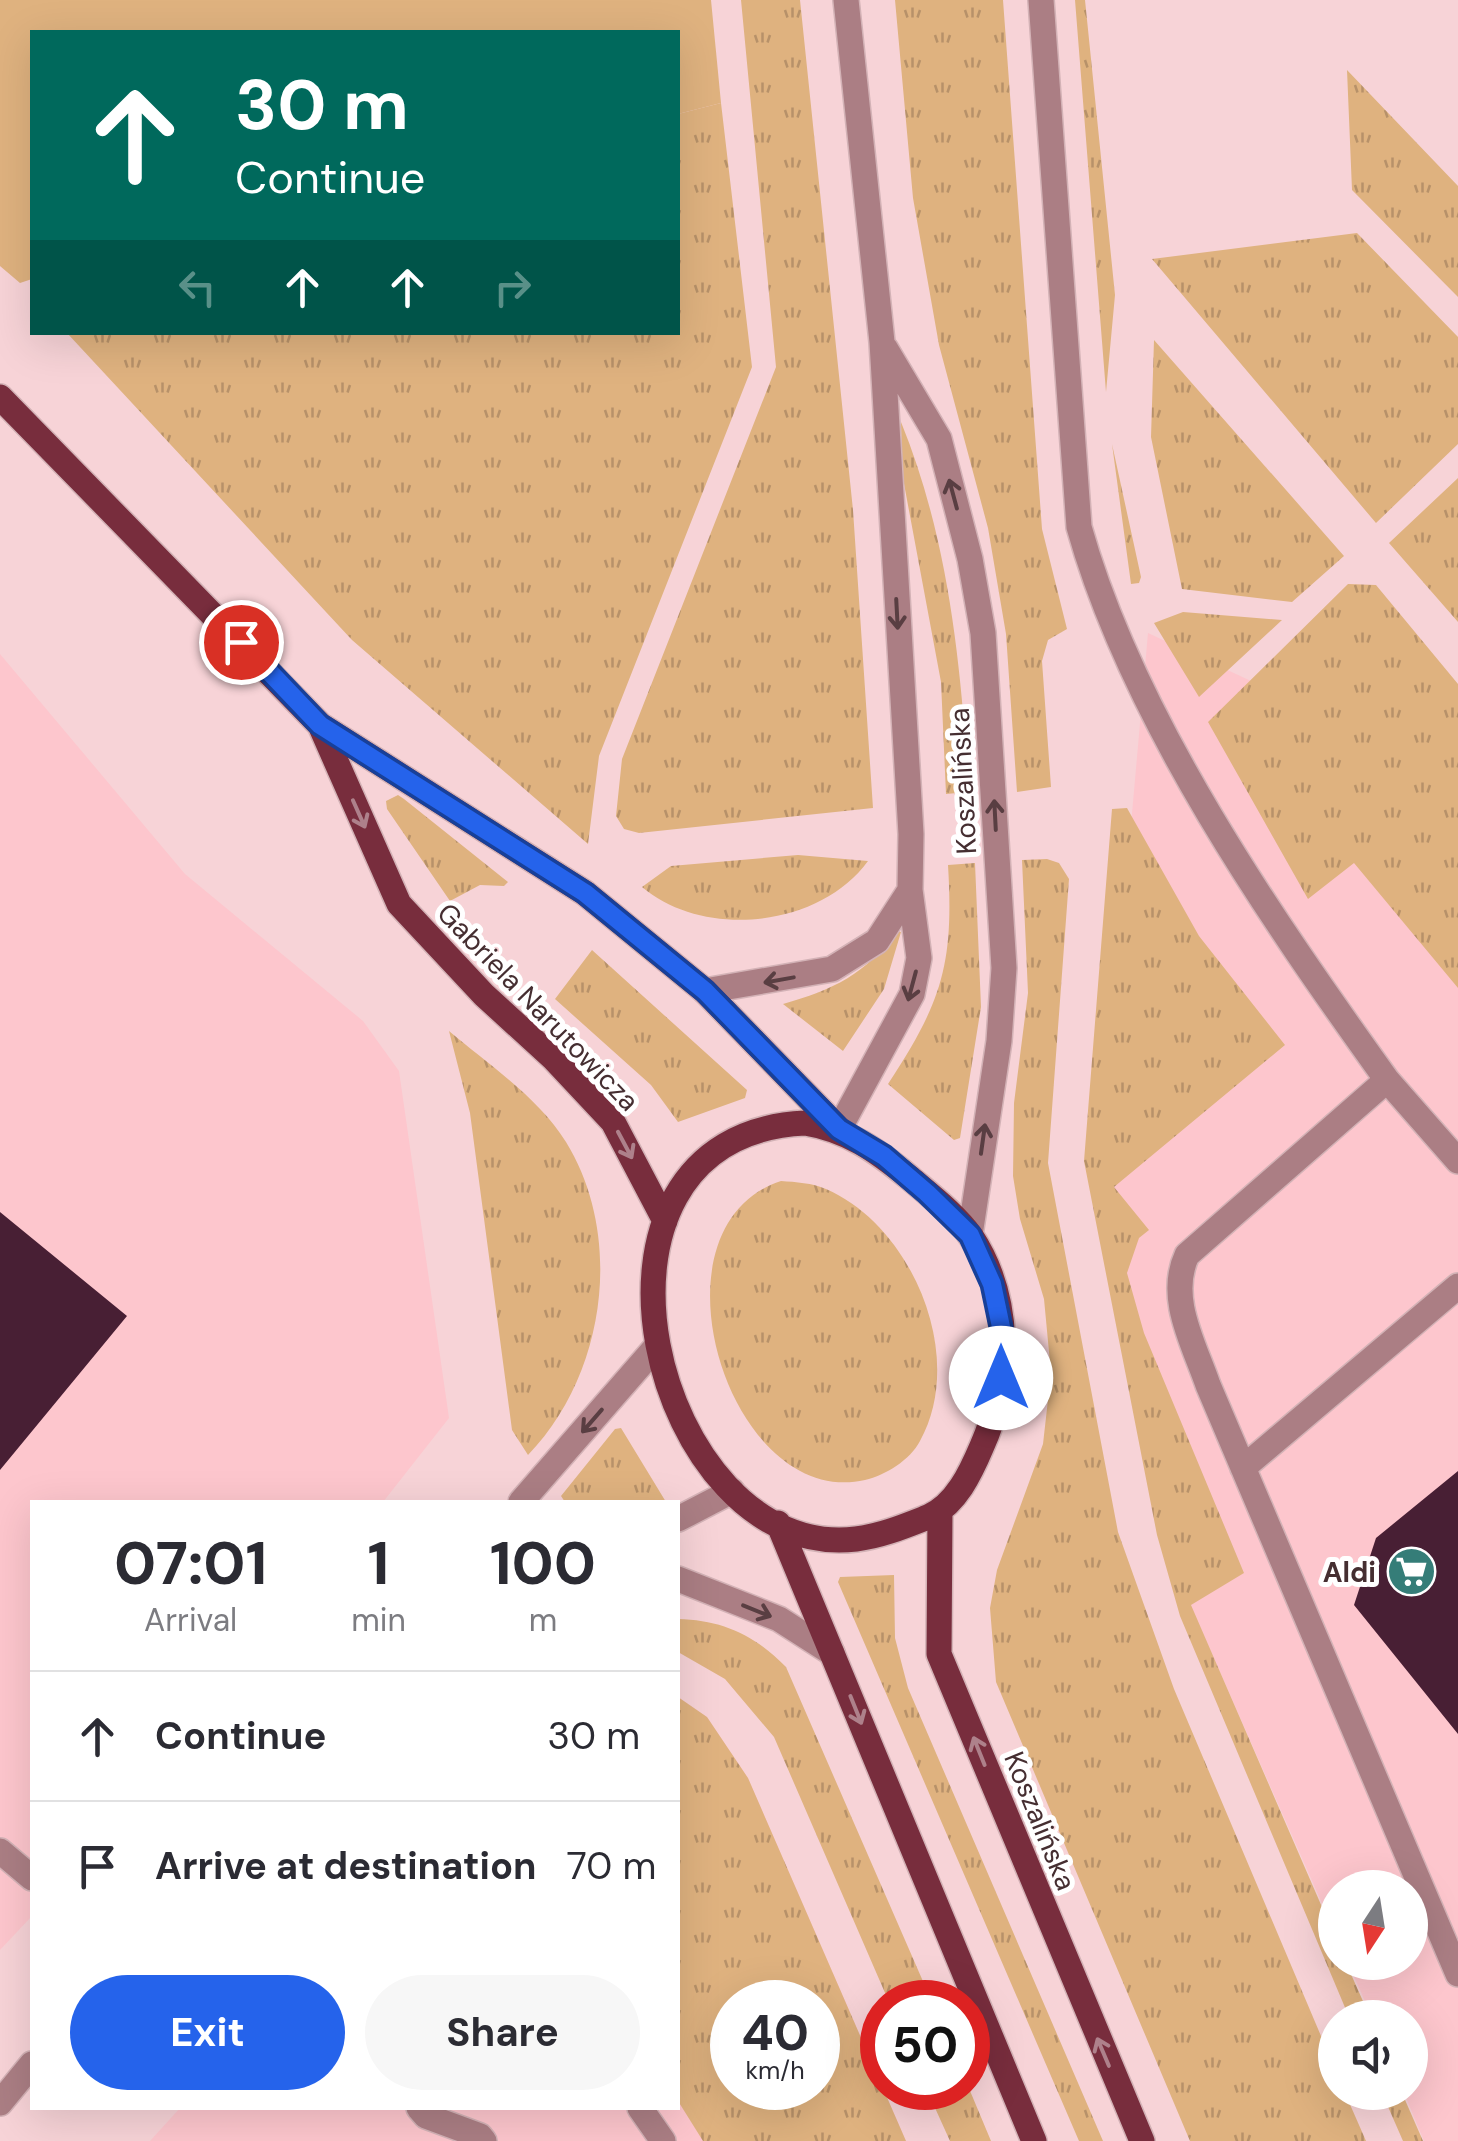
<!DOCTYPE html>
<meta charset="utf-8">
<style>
body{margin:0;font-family:"DM Sans",sans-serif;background:#f7f7f7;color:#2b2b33;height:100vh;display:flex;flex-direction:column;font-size:38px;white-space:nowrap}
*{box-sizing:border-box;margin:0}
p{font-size:32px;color:#7c7c81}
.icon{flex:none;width:55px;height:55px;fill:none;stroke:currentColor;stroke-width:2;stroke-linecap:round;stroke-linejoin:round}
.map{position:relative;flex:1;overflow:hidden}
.side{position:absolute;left:30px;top:1500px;width:650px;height:610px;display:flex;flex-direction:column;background:#fff;border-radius:0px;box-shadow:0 10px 40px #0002}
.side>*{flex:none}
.top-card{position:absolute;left:30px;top:30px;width:650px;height:305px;border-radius:0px;box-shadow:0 10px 40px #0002;background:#00695c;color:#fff;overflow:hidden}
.needle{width:65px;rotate:192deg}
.tools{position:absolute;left:1318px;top:1870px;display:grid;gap:20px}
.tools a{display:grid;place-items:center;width:110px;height:110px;border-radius:50%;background:#fff;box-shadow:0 10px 40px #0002;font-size:50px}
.speed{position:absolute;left:710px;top:1980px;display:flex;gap:20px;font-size:50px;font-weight:700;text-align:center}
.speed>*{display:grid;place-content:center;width:130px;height:130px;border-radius:50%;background:#fff;box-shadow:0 10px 40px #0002;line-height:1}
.speed small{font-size:25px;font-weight:400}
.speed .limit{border:15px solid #d22;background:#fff;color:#111}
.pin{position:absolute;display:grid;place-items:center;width:85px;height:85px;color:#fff;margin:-42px;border:5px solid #fff;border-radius:50%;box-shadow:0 2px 10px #0007}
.me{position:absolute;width:110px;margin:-55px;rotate:0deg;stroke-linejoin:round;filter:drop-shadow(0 0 8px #0008)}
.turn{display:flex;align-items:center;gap:35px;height:210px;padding:0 40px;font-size:45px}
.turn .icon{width:130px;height:130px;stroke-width:2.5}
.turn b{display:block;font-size:70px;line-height:85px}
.lanes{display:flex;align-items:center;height:95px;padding:0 40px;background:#0003;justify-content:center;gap:50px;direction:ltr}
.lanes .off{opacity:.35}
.eta{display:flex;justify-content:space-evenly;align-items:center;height:170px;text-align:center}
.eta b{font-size:60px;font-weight:700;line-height:70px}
.cta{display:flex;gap:20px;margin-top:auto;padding:20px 40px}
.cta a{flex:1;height:115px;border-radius:60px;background:#2563eb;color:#fff;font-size:40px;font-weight:700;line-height:115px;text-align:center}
.cta a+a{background:#f7f7f7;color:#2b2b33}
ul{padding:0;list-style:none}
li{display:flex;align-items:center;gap:30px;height:130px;padding:0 40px;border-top:2px solid #e1e1e2}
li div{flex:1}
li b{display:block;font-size:38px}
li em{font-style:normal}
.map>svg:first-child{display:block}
.built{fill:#fdc6cd;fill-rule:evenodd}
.grass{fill:url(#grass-tufts);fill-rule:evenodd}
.park{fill:#dfb27f}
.building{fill:#481f34}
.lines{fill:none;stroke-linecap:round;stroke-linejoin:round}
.minor-casing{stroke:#d3b2b6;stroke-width:28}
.major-casing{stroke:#d3b2b6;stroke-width:28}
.minor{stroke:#ab7e84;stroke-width:25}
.major{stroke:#782d3d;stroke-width:25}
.oneway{stroke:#593e42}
.oneway2{stroke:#ae818b}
.route-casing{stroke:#184099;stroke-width:25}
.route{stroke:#2563eb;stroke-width:18}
.labels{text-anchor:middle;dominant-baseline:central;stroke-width:10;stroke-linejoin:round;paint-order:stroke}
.street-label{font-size:28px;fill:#452e31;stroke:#fff}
.poi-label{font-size:28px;font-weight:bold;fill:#452e31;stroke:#fff;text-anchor:end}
</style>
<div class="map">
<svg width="1458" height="2141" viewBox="0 0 1458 2141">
<defs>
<pattern id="grass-tufts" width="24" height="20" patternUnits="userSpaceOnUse" patternTransform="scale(2.5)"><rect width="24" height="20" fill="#dfb27f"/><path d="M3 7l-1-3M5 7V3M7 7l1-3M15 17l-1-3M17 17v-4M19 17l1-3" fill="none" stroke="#b79169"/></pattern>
</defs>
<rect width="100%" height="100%" fill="#f7d3d7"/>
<!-- built -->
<path class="built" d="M1148 633 1326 716 1458 875V2141H1424L1404 2093 1410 2092V2018L1372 2017 1348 1963 1410 1962V1888H1335V1933L1190 1604 1101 1163Z
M0 654 185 874 363 1021 399 1071 449 1418 383 1502H32V1916L0 1950Z
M678 1697 707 1717 748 1778 906 2141H150L180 2108H678ZM732 2002H818V2088H732Z"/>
<!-- grass -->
<path class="grass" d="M741 0H800L853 510 873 808 639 833 624 829 616 816 622 759 776 367Z
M895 0H1003L1042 529 1067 629 1048 640 1042 661 1051 787 1017 792 1006 634 988 528 939 345 913 198Z
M1075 0H1085L1115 295 1106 392Z
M1347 70 1458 186V297L1352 190Z
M721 103 752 367 599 756 588 844 352 640 67 333 678 332V114Z
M1357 233 1458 337V444L1376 523 1152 259Z
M1154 340 1344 556 1292 602 1182 589 1151 437Z
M901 422C949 540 961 665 969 792L946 794 941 682 902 473Z
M1112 444 1141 577 1139 583 1131 584Z
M1458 478V622L1389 543Z
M1348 584 1376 585 1458 684V988L1354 863 1308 899 1208 722Z
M1183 612 1282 620 1199 697 1154 623Z
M398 795 404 799 508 882 504 886 480 885 450 901 387 809 386 801Z
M1127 808 1199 936 1285 1045 1114 1187 1149 1230 1139 1238 1127 1273 1144 1333 1244 1573 1191 1605 1335 1937V1962L1346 1963 1370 2017H1349L1180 1616 1157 1535 1084 1161 1112 809Z
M798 855 868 861C820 927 705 940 642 887L671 866Z
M1047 859 1059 863 1069 879 1048 1163 1118 1532 1174 1689 1335 2069V2092L1345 2093 1366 2141H1190L996 1682 990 1608 997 1570 1043 1444 1051 1373 1044 1299 1020 1219 1013 1176 1014 1103 1028 993 1022 860Z
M975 863 981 1007 960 1138 954 1140 888 1084C942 1002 954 964 948 865Z
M897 931 901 932 884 989 843 1051 783 1004C833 990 866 974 897 931Z
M592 950 747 1090 745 1098 678 1122 651 1085 555 999Z
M449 1031C488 1064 539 1098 566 1142 625 1238 605 1376 528 1455L512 1430 470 1113Z
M781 1181C796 1182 812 1183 826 1189 912 1226 967 1356 920 1441 910 1460 886 1475 865 1480 729 1511 641 1227 781 1181Z
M621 1428 666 1502H565L561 1496 615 1429Z
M894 1575 895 1638 908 1688 1103 2141H1079L838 1582 840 1577Z
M678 1619C722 1620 755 1635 786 1667L932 2002H889L774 1737 725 1679 678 1652Z
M678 1697 707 1717 748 1778 906 2141H703L678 2101ZM732 2002H818V2088H732Z
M968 2086 991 2141H950L926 2088Z
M1382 2093H1402L1423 2141H1403Z"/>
<!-- park -->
<path class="park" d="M0 0H711L721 103 678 114V32H32V279L20 283 0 266Z"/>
<!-- building -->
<path class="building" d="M0 1212 127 1316 0 1470Z
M1458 1471V1734L1354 1605 1376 1538Z"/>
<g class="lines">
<defs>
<path id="minor" d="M1041 0 1079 527C1133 720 1271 918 1387 1080L1187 1255C1167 1298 1194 1344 1208 1385L1458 1974
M885 348 939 439 970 559 983 633 1004 968 999 1041 970 1235
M705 991 832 969 877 941 910 890
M1387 1080 1458 1161
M839 1129 912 994 919 958 910 890 911 834 882 342 846 0
M1243 1468 1458 1286
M521 1502 656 1347
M678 1519 732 1491
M678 1579 779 1619 832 1653
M0 1851 32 1878
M0 2103 32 2064
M419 2108 426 2116 480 2136 484 2141
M640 2108 663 2141"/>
<path id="major" d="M0 397 320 725 585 893 705 991 839 1129
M320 725 399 904 484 995 553 1058 613 1122 665 1221
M805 1123C848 1130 877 1151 910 1178 930 1195 956 1215 971 1236 1012 1298 1011 1381 982 1446 971 1472 956 1505 928 1517 905 1526 881 1536 856 1539 654 1564 547 1135 805 1123Z
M940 1512 939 1654 1142 2141
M778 1523 1034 2141"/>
</defs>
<!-- minor casing -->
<use href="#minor" class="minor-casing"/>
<!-- major casing -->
<use href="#major" class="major-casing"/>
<!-- minor -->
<use href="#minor" class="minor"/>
<!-- major -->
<use href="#major" class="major"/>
</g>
<!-- one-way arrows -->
<defs><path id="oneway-shaft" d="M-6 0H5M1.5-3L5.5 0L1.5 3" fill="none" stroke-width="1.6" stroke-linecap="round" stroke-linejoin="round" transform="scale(2.5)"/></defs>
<g class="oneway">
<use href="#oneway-shaft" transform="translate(953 494) rotate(-105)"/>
<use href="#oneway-shaft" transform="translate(897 614) rotate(87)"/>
<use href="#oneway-shaft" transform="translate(995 815) rotate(-93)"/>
<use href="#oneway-shaft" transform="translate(779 980) rotate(170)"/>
<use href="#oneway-shaft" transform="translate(912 986) rotate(105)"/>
<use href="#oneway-shaft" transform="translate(983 1139) rotate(-82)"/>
<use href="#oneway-shaft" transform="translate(592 1421) rotate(131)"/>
<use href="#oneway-shaft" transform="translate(757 1611) rotate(22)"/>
</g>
<g class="oneway2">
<use href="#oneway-shaft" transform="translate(359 814) rotate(66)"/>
<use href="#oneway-shaft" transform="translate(625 1145) rotate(62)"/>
<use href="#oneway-shaft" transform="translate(856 1710) rotate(68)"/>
<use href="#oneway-shaft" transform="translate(979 1751) rotate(-112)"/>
<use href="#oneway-shaft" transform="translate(1103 2052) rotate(-113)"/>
</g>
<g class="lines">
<defs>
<path id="route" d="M241 642 320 725 585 893 705 991 839 1129 884 1156 927 1193 970 1235 992 1284 1005 1346 1001 1378"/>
</defs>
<!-- route casing -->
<use href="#route" class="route-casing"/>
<!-- route -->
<use href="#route" class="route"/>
</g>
<!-- icons -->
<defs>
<symbol id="supermarket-disc" viewBox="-11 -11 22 22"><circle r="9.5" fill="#357d78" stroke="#fff"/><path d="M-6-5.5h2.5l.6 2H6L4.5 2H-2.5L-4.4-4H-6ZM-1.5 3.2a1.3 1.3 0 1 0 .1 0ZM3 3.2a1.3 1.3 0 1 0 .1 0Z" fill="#fff"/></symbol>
</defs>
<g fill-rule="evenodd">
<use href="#supermarket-disc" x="1384" y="1544" width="55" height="55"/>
</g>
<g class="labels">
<!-- street labels -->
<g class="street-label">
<text transform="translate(963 781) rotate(-93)">Koszalińska</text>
<text transform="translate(538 1007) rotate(46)">Gabriela Narutowicza</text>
<text transform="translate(1040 1821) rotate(68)">Koszalińska</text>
</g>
<!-- poi labels -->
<g class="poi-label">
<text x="1376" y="1572">Aldi</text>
</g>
</g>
</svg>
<div class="tools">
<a><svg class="needle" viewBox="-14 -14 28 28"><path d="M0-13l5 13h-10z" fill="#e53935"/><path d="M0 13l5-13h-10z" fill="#7c7c81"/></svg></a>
<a><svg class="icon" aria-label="sound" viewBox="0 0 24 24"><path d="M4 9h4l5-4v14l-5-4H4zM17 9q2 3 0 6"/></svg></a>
</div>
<div class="speed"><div>40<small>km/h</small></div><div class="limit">50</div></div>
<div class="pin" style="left:241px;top:642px;background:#d93025"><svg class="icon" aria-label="arrive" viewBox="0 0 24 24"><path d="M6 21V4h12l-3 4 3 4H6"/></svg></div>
<svg class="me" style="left:1001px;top:1378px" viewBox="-20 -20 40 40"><circle r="19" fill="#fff"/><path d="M0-13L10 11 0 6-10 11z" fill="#2563eb"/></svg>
<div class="top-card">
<div class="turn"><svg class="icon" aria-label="ahead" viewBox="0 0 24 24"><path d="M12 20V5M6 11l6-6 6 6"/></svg><div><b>30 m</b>Continue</div></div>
<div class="lanes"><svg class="icon off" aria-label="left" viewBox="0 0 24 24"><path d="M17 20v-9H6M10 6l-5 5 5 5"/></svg><svg class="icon" aria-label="ahead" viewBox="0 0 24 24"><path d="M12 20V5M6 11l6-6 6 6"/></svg><svg class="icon" aria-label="ahead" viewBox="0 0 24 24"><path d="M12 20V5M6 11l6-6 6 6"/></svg><svg class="icon off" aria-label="right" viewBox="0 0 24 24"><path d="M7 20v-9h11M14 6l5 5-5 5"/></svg></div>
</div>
<section class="side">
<div class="eta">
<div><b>07:01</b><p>Arrival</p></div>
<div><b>1</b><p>min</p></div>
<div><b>100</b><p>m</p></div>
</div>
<ul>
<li><svg class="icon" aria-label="ahead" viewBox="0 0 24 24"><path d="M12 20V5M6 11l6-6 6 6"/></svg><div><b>Continue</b></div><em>30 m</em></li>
<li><svg class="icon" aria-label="arrive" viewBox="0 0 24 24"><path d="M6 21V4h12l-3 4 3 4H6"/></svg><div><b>Arrive at destination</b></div><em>70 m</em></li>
</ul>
<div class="cta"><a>Exit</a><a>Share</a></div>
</section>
</div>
